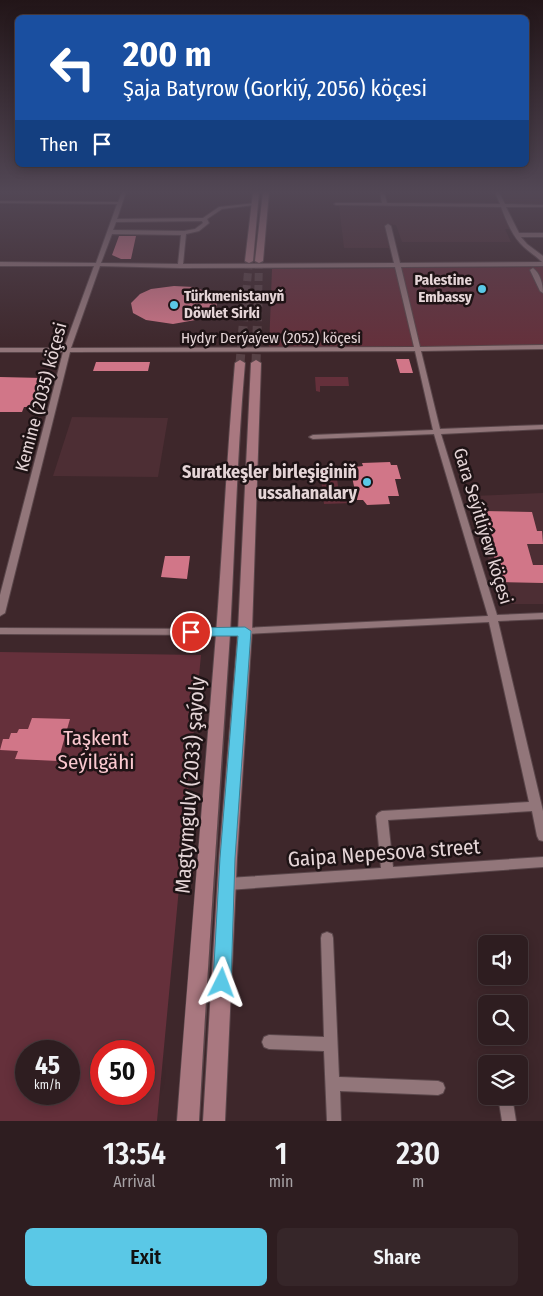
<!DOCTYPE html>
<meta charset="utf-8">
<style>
body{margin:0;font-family:"Fira Sans Condensed",sans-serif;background:#362629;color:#f1f3f6;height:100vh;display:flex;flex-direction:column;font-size:19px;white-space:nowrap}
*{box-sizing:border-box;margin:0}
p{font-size:16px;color:#a7a2a5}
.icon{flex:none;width:28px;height:28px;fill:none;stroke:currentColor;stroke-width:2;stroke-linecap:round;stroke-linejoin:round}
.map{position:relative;height:1121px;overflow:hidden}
.panel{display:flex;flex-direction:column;background:#2e1d20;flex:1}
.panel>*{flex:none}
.guide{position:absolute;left:15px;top:15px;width:514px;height:152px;border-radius:8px;box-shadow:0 2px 12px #0003,0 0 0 1px #493b3e;background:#1a4fa0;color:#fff;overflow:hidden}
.controls{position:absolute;left:478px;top:935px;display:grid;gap:10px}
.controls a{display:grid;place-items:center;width:50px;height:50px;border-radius:8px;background:#2e1d20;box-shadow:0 2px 12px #0003,0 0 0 1px #493b3e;font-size:25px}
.speed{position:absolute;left:15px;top:1040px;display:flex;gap:10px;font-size:25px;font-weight:700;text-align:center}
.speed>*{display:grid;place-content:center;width:65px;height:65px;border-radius:50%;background:#2e1d20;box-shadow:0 2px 12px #0003,0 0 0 1px #493b3e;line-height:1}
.speed small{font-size:12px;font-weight:400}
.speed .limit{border:8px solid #d22;background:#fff;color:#111}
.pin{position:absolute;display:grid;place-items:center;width:42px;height:42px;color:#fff;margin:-21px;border:2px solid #fff;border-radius:50%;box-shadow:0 1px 5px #0007}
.me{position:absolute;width:55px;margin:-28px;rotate:3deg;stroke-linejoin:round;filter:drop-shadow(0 0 4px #0008)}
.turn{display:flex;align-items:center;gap:18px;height:105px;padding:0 25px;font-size:22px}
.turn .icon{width:65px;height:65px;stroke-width:2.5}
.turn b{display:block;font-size:35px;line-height:42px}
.then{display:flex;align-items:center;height:48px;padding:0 25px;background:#0003;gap:10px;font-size:19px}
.eta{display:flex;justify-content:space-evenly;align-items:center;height:85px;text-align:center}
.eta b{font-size:30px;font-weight:600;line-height:35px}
.primary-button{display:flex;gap:10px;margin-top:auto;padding:10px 25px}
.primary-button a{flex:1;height:58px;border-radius:8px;background:#5ac8e6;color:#111;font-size:20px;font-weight:600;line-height:58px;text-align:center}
.primary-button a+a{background:#362629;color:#f1f3f6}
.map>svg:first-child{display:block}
.built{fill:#4d2e34}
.green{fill:#65303b;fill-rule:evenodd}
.building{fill:#d17688}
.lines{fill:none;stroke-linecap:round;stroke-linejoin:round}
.secondary-tunnel-far1{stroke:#574145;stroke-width:8;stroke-dasharray:8 4;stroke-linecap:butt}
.secondary-tunnel{stroke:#574145;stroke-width:9;stroke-dasharray:9 5;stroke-linecap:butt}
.minor-casing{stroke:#5a464a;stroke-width:2}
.secondary-casing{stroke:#5a464a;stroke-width:2}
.minor{fill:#92767a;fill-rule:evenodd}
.secondary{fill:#a97880;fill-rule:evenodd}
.route{fill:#5ac8e6;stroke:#3a8296}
.poi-dot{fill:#5ac8e6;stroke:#1e1315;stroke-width:2}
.labels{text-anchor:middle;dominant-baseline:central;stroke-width:5;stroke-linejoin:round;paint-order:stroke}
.far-poi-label{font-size:15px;font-weight:bold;fill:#e5d5d7;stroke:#1e1315;text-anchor:end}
.far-street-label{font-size:15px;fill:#e5d5d7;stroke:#1e1315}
.street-label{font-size:18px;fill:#e5d5d7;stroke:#1e1315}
.poi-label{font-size:18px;font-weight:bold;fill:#e5d5d7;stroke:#1e1315;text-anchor:end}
.near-park-label{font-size:21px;fill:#fbc9d0;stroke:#1e1315}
.near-street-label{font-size:21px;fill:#e5d5d7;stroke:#1e1315}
</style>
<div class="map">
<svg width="543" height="1121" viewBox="0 0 543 1121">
<rect width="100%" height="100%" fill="#3e272b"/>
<!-- built -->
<path class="built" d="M500 192H543V205H507Z
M339 206H500L511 229H505L511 242H402L396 225 385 224 389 248H344Z
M72 417 168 418 158 477 53 476Z
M543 493V604H500L472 496Z"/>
<!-- green -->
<path class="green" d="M543 267V345L269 348 272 269Z
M315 377H348L349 386H320V392L316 391Z
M320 471H336L339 493H350L352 503 324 504Z
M0 652 201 655 157 1121H0ZM26 1051H69V1094H26ZM101 1051H144V1094H101Z"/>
<!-- building -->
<path class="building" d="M119 236H136L131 259H121L112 255Z
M174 286 194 287 210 293 216 298 217 308 211 314 201 319 173 324 146 320 133 313 131 303 140 294 151 289Z
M396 359H409L413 373H400Z
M96 362H150L148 371H93Z
M0 377 43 378 32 407H24L22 412H0Z
M390 462 391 465H397L401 479H395L399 496H388L390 504 367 505 363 500H357L352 477 358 476 355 467 363 466 362 463Z
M483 511 532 512 537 531H542L543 544H527L533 565H543V583L500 582 491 543H488L485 530H487Z
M165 556H190L187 579 161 577Z
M32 718 70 719 58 761 15 759 18 751 0 750 3 739H9L11 733H17L19 729H28Z"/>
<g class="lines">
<!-- secondary-tunnel-far1 -->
<path class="secondary-tunnel-far1" d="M245 305 249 261
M258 305 259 261"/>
<!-- secondary-tunnel -->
<path class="secondary-tunnel" d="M240 363 245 303
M256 363 258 303"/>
<defs>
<path id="minor" d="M122 192H126L117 219 203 218 219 207 256 203V204L254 205 222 209 207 219 209 223 199 231 186 234 183 264 394 263 385 226 388 224 391 226 400 263 542 262C535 255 527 251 520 243 511 233 506 220 501 207L336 205 334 204 336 203H382L380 192H384L387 203 500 204 495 192H499L505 204 543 205V207H506L519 233H543V237H521L527 244 543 256V266L401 267 420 347 543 345V349L421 351 440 429 543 425V429L441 434 497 615 543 613V619L498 621 543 811V841L539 840 537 836 532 811 388 820 393 867 543 857V867L228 890 224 888 222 884 224 880 228 878 381 868 376 816 378 813 382 811 529 802 489 622 223 635 0 634V628L223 629 488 616 434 434 313 439 309 437 313 435 433 430 415 351 70 352 5 613 0 616V595L63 352H0V348H64L94 266H0V262L96 263 117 204 0 203V201L118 202ZM202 221 203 223 195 229 184 231 113 230 116 222ZM112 234 181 235 178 264 101 263ZM100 266 180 268 395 267 414 347 71 348Z
M533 268C540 273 543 284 543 293L540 291 530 270Z
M327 932 332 934 333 938 339 1077 438 1081 443 1083 445 1088 443 1093 438 1095 340 1091 341 1121H327L324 1051 269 1049 264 1047 262 1042 264 1037 269 1035 324 1037 321 938 322 934Z
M498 1096H512L516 1121H502Z"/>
<path id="secondary" d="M253 192H259L253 261 249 263 245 261Z
M263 192H269L263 261 259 263 255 261Z
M240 360 245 363C237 453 235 543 230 634 219 796 208 958 199 1121H177C189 958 203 796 216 634 223 543 227 453 235 363Z
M256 360 261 363 252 631 237 858 225 1121H203L219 858 238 631 251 363Z"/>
</defs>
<!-- minor casing -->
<use href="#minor" class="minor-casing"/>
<!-- secondary casing -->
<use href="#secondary" class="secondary-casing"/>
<!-- minor -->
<use href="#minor" class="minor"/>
<!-- secondary -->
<use href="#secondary" class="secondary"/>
</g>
<!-- sky -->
<linearGradient id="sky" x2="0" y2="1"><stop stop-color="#221518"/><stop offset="0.55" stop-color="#524755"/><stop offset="1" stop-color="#524755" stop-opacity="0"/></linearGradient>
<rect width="543" height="349" fill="url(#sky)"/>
<!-- route -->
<path class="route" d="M245 627 251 631 235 858 231 983 228 989 222 991 216 989 213 983 220 858 238 636H191L184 632 191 628Z"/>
<!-- markers -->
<g class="poi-dot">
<circle cx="482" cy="289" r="5"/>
<circle cx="174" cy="305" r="5"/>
<circle cx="367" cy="482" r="5"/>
</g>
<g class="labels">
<!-- far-poi labels -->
<g class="far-poi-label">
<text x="472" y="280">Palestine<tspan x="472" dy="17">Embassy</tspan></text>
<text x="184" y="296" text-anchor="start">Türkmenistanyň<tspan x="184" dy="17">Döwlet Sirki</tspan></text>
</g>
<!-- far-street labels -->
<g class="far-street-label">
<text x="271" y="338">Hydyr Derýaýew (2052) köçesi</text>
</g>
<!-- street labels -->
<g class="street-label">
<text transform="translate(41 397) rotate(-75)">Kemine (2035) köçesi</text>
<text transform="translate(483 526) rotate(73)">Gara Seýitliýew köçesi</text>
</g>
<!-- poi labels -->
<g class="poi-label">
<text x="357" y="472">Suratkeşler birleşiginiň<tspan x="357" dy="21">ussahanalary</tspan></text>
</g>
<!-- near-park labels -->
<g class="near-park-label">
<text x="96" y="738">Taşkent<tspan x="96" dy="24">Seýilgähi</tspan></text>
</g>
<!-- near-street labels -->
<g class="near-street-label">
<text transform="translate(190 785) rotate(-86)">Magtymguly (2033) şaýoly</text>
<text transform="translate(384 853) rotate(-4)">Gaipa Nepesova street</text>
</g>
</g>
</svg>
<div class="controls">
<a><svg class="icon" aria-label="sound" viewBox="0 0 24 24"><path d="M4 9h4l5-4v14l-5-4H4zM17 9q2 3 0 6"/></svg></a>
<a><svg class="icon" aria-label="search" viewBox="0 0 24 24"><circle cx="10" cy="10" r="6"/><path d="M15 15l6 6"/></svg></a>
<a><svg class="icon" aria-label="layers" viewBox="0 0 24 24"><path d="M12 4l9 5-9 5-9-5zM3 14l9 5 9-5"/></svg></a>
</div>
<div class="speed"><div>45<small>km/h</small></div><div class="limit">50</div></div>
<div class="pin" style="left:191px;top:632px;background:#d93025"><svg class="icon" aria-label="arrive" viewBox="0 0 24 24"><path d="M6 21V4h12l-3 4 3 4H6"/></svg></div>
<svg class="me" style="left:222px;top:983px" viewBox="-20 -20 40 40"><path d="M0-17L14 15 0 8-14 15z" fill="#5ac8e6" stroke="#fff" stroke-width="4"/></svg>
<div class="guide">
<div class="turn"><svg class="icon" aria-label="left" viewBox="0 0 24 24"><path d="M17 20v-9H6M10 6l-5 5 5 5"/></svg><div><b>200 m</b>Şaja Batyrow (Gorkiý, 2056) köçesi</div></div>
<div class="then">Then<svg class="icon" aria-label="arrive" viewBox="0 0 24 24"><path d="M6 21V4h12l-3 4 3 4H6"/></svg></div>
</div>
</div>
<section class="panel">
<div class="eta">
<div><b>13:54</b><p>Arrival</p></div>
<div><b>1</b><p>min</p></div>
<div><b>230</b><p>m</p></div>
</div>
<div class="primary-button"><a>Exit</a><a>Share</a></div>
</section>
